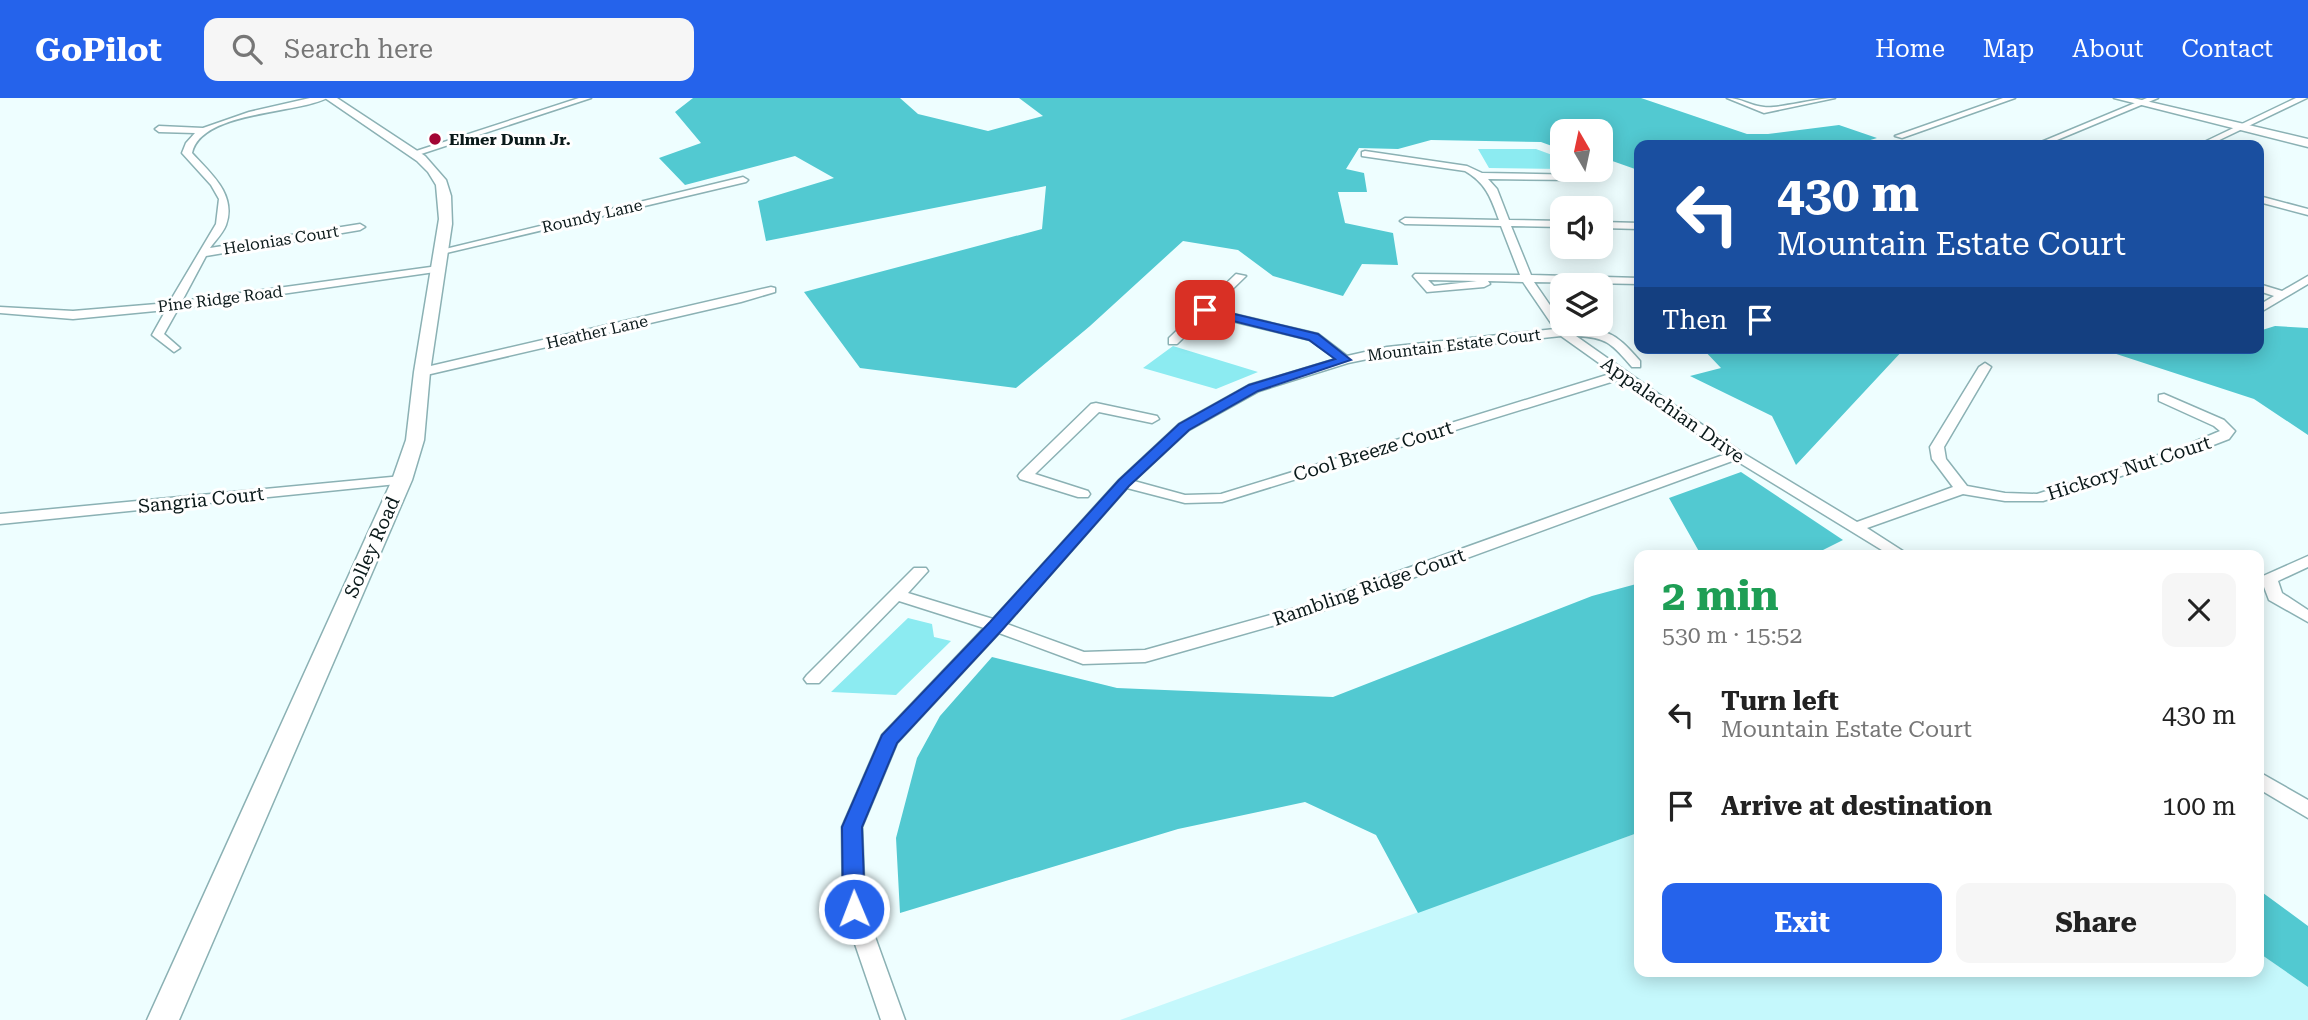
<!DOCTYPE html>
<meta charset="utf-8">
<style>
body{margin:0;font-family:"Roboto Serif",serif;background:#f6f6f6;color:#222;height:100vh;display:flex;flex-direction:column;font-size:26px;white-space:nowrap}
*{box-sizing:border-box;margin:0}
p{font-size:23px;color:#767676}
.icon{flex:none;width:38px;height:38px;fill:none;stroke:currentColor;stroke-width:2;stroke-linecap:round;stroke-linejoin:round}
.map{position:relative;flex:1;overflow:hidden}
.panel{position:absolute;left:1634px;top:452px;width:630px;height:427px;display:flex;flex-direction:column;background:#fff;border-radius:14px;box-shadow:0 4px 18px #0003}
.panel>*{flex:none}
.banner{position:absolute;left:1634px;top:42px;width:630px;height:214px;border-radius:14px;box-shadow:0 4px 18px #0003;background:#1a4fa0;color:#fff;overflow:hidden}
.needle{width:46px;rotate:351deg}
.controls{position:absolute;left:1550px;top:21px;display:grid;gap:14px}
.controls a{display:grid;place-items:center;width:63px;height:63px;border-radius:14px;background:#fff;box-shadow:0 4px 18px #0003;font-size:35px}
.pin{position:absolute;display:grid;place-items:center;width:60px;height:60px;color:#fff;margin:-30px;border-radius:14px;box-shadow:0 4px 10px #0006}
.me{position:absolute;width:77px;margin:-38px;rotate:359deg;stroke-linejoin:round;filter:drop-shadow(0 0 5px #0008)}
.turn{display:flex;align-items:center;gap:24px;height:147px;padding:0 28px;font-size:32px}
.turn .icon{width:91px;height:91px;stroke-width:2.5}
.turn b{display:block;font-size:49px;line-height:60px}
.then{display:flex;align-items:center;height:66px;padding:0 28px;background:#0003;gap:14px;font-size:26px}
.round{display:grid;place-items:center;flex:none;width:74px;height:74px;border-radius:14px;background:#f6f6f6}
.headline{display:flex;align-items:center;justify-content:space-between;height:119px;padding:0 28px}
h1{font-size:42px;font-weight:700;line-height:52px;color:#1e9e55}
.action{display:flex;gap:14px;margin-top:auto;padding:14px 28px}
.action a{flex:1;height:80px;border-radius:14px;background:#2563eb;color:#fff;font-size:28px;font-weight:700;line-height:80px;text-align:center}
.action a+a{background:#f6f6f6;color:#222}
ul{padding:0;list-style:none}
li{display:flex;align-items:center;gap:21px;height:91px;padding:0 28px}
li div{flex:1}
li b{display:block;font-size:26px}
li em{font-style:normal}
header{display:flex;align-items:center;gap:42px;box-sizing:border-box;height:98px;padding:0 35px;background:#2563eb;color:#fff}
header strong{font-size:33px}
nav{display:flex;gap:38px;margin-inline-start:auto;font-size:24px}
.search{width:490px;height:63px;background:#f6f6f6;display:flex;align-items:center;gap:18px;box-sizing:border-box;padding:0 24px;border-radius:14px;color:#767676;font-size:26px}
.map>svg:first-child{display:block}
.built{fill:#c5f8fc}
.green{fill:#8cebf1}
.forest{fill:#52c9d1}
.lines{fill:none;stroke-linecap:round;stroke-linejoin:round}
.street-casing{stroke:#8bb1b4;stroke-width:3}
.secondary-casing{stroke:#8bb1b4;stroke-width:3}
.street{fill:#fff;fill-rule:evenodd}
.secondary{fill:#fff;fill-rule:evenodd}
.route{fill:#2563eb;stroke:#184099;stroke-width:2}
.poi-dot{fill:#a30534;stroke:#fff;stroke-width:2.5}
.labels{text-anchor:middle;dominant-baseline:central;stroke-width:6;stroke-linejoin:round;paint-order:stroke}
.far-poi-label{font-size:16px;font-weight:bold;fill:#0a191a;stroke:#fff;text-anchor:start}
.far-street-label{font-size:16px;fill:#0a191a;stroke:#fff}
.street-label{font-size:19px;fill:#0a191a;stroke:#fff}
</style>
<header>
<strong>GoPilot</strong>
<div class="search"><svg class="icon" aria-label="search" viewBox="0 0 24 24"><circle cx="10" cy="10" r="6"/><path d="M15 15l6 6"/></svg>Search here</div>
<nav><a>Home</a><a>Map</a><a>About</a><a>Contact</a></nav>
</header>
<div class="map">
<svg width="2308" height="922" viewBox="0 0 2308 922">
<rect width="100%" height="100%" fill="#eefeff"/>
<!-- built -->
<path class="built" d="M1640 734V873H2259V855L2308 889V922H1120Z"/>
<!-- green -->
<path class="green" d="M1478 51H1536L1563 61V71L1489 70Z
M1173 248 1258 274 1216 291 1143 270Z
M908 520 932 526 934 539 951 543 896 597 831 594Z"/>
<!-- forest -->
<path class="forest" d="M693 0H900L918 16 988 33 1043 18 1019 0H1641L1747 36H1768L1839 27 1877 40 1854 47H1640V79L1635 71 1601 59V33H1563V52L1541 44 1431 42 1398 51 1359 50 1346 71 1364 75 1367 94H1338L1345 125 1393 135 1398 167 1362 166 1343 198 1273 178 1238 152 1183 143 1090 228 1016 290 860 270 804 194 1042 131 1046 88 766 143 758 103 834 80 795 58 685 87 659 60 701 45 675 14Z
M2275 228 2308 230V337L2254 301 2098 250H2259V233Z
M1702 250H1905L1796 367 1772 318 1690 278 1721 270Z
M1741 374 1843 442 1813 457H1701L1669 400Z
M1640 485V734L1418 815 1376 737 1305 704 1178 731 900 815 896 740 917 660 940 618 992 559 1117 590 1333 599 1592 498Z
M2259 792 2308 828V889L2259 855Z"/>
<g class="lines">
<defs>
<path id="street" d="M310 0H327C297 16 201 13 192 55 210 75 237 96 226 127 223 135 215 143 210 150L360 126 365 129 360 132 206 158 182 203 438 168 443 171 442 173 178 211 164 236 180 250 174 254 152 237 166 212 73 221 0 215V209L73 213 169 205 216 126 219 101 211 87 182 55 186 45 195 35 159 34 155 31 159 28 203 30 249 14Z
M579 0H591L418 57 410 55Z
M1727 0C1741 0 1751 8 1764 9 1780 11 1814 0 1835 0L1764 15Z
M2003 0H2015L1902 40 1895 38Z
M2147 0H2158L2045 47H2034Z
M2296 0H2307L2209 47H2198Z
M1365 53 1467 68 1482 75 1585 77 1587 79 1582 82 1488 81 1497 91 1509 122 1563 123V129L1511 128 1531 177 1640 180V186L1534 184 1563 226 1567 230C1608 232 1613 232 1640 263V269H1632C1612 246 1607 239 1576 238L1741 354 1857 424 1953 389 1932 361 1930 349 1979 269 1985 265 1991 269 1944 349 1946 361 1967 388 2005 395 2037 396 2180 350 2220 333 2214 328 2159 303V297L2164 296 2224 322 2235 333 2229 341 2190 356 2043 403H2005L1963 396 1867 430 1909 457H1890L1735 362 1311 517 1145 564 1083 566 999 535 897 645 862 729 865 811 905 922H881L843 811 842 729 882 637 984 530 899 503 819 585H807L804 581 807 577 914 470H926L928 473 908 495 993 521 1119 382 1179 326 1249 287 1336 261 1310 242 1207 217 1177 246H1169V240L1236 176 1246 178 1212 211 1318 236 1347 258 1387 249 1555 231 1523 184 1488 183 1490 186 1484 189 1427 194 1413 178 1415 176 1520 177 1501 128 1405 126 1400 123 1405 120 1499 122C1491 100 1486 85 1465 73L1362 58V54ZM1428 182 1477 183 1434 188ZM1561 238 1613 275 1221 396 1185 397 1134 383 1189 332 1259 293 1348 265 1387 257ZM1621 281 1726 356 1299 509 1145 552 1084 554 1007 526 1127 390 1185 405 1222 404Z
M743 79 748 82 746 84 442 156 437 153Z
M2259 98 2308 111V117L2259 104Z
M1601 124 1640 125V131L1601 130Z
M2308 178V186L2259 215V207L2274 198 2259 193V186L2282 193Z
M771 189 775 190V194L741 204 422 278 416 274 422 270Z
M1096 305 1157 318 1159 321 1152 325 1099 314 1035 376 1088 393 1090 396 1088 399H1078L1020 381 1018 378 1020 375 1091 306Z
M402 378 409 382 407 385 0 426V416Z
M2308 458V469L2278 483 2282 495 2308 512V524L2269 502 2261 481 2263 478Z
M2259 674 2308 702V720L2259 691Z"/>
<path id="secondary" d="M325 0H337L425 58 446 82 451 98 452 126 430 274 424 342 412 382 179 922H147L392 382 406 342 414 274 439 121 436 87 428 74 417 63Z
M2114 0H2133L2308 41V49Z"/>
</defs>
<!-- street casing -->
<use href="#street" class="street-casing"/>
<!-- secondary casing -->
<use href="#secondary" class="secondary-casing"/>
<!-- street -->
<use href="#street" class="street"/>
<!-- secondary -->
<use href="#secondary" class="secondary"/>
</g>
<!-- route -->
<path class="route" d="M1205 209 1318 236 1351 262 1258 293 1189 332 1129 388 1002 532 897 645 862 729 865 811 862 817 854 820 846 817 843 811 842 729 882 637 990 524 1119 382 1179 326 1249 287 1335 261 1309 242 1201 215V210Z"/>
<!-- markers -->
<circle class="poi-dot" cx="435" cy="41" r="7"/>
<g class="labels">
<!-- far-poi labels -->
<g class="far-poi-label">
<text x="449" y="41">Elmer Dunn Jr.</text>
</g>
<!-- far-street labels -->
<g class="far-street-label">
<text transform="translate(592 118) rotate(-13)">Roundy Lane</text>
<text transform="translate(281 142) rotate(-9)">Helonias Court</text>
<text transform="translate(220 201) rotate(-7)">Pine Ridge Road</text>
<text transform="translate(597 234) rotate(-13)">Heather Lane</text>
<text transform="translate(1454 247) rotate(-7)">Mountain Estate Court</text>
</g>
<!-- street labels -->
<g class="street-label">
<text transform="translate(1673 312) rotate(35)">Appalachian Drive</text>
<text transform="translate(1373 353) rotate(-17)">Cool Breeze Court</text>
<text transform="translate(2129 370) rotate(-18)">Hickory Nut Court</text>
<text transform="translate(201 402) rotate(-6)">Sangria Court</text>
<text transform="translate(372 449) rotate(-66)">Solley Road</text>
<text transform="translate(1369 489) rotate(-19)">Rambling Ridge Court</text>
</g>
</g>
</svg>
<div class="controls">
<a><svg class="needle" viewBox="-14 -14 28 28"><path d="M0-13l5 13h-10z" fill="#e53935"/><path d="M0 13l5-13h-10z" fill="#767676"/></svg></a>
<a><svg class="icon" aria-label="sound" viewBox="0 0 24 24"><path d="M4 9h4l5-4v14l-5-4H4zM17 9q2 3 0 6"/></svg></a>
<a><svg class="icon" aria-label="layers" viewBox="0 0 24 24"><path d="M12 4l9 5-9 5-9-5zM3 14l9 5 9-5"/></svg></a>
</div>
<div class="pin" style="left:1205px;top:212px;background:#d93025"><svg class="icon" aria-label="arrive" viewBox="0 0 24 24"><path d="M6 21V4h12l-3 4 3 4H6"/></svg></div>
<svg class="me" style="left:854px;top:811px" viewBox="-20 -20 40 40"><circle r="17" fill="#2563eb" stroke="#fff" stroke-width="3"/><path d="M0-11L8 9 0 5-8 9z" fill="#fff"/></svg>
<div class="banner">
<div class="turn"><svg class="icon" aria-label="left" viewBox="0 0 24 24"><path d="M17 20v-9H6M10 6l-5 5 5 5"/></svg><div><b>430 m</b>Mountain Estate Court</div></div>
<div class="then">Then<svg class="icon" aria-label="arrive" viewBox="0 0 24 24"><path d="M6 21V4h12l-3 4 3 4H6"/></svg></div>
</div>
<section class="panel">
<div class="headline"><div><h1>2 min</h1><p>530 m · 15:52</p></div><a class="round"><svg class="icon" aria-label="close" viewBox="0 0 24 24"><path d="M6 6l12 12M18 6L6 18"/></svg></a></div>
<ul>
<li><svg class="icon" aria-label="left" viewBox="0 0 24 24"><path d="M17 20v-9H6M10 6l-5 5 5 5"/></svg><div><b>Turn left</b><p>Mountain Estate Court</p></div><em>430 m</em></li>
<li><svg class="icon" aria-label="arrive" viewBox="0 0 24 24"><path d="M6 21V4h12l-3 4 3 4H6"/></svg><div><b>Arrive at destination</b></div><em>100 m</em></li>
</ul>
<div class="action"><a>Exit</a><a>Share</a></div>
</section>
</div>
